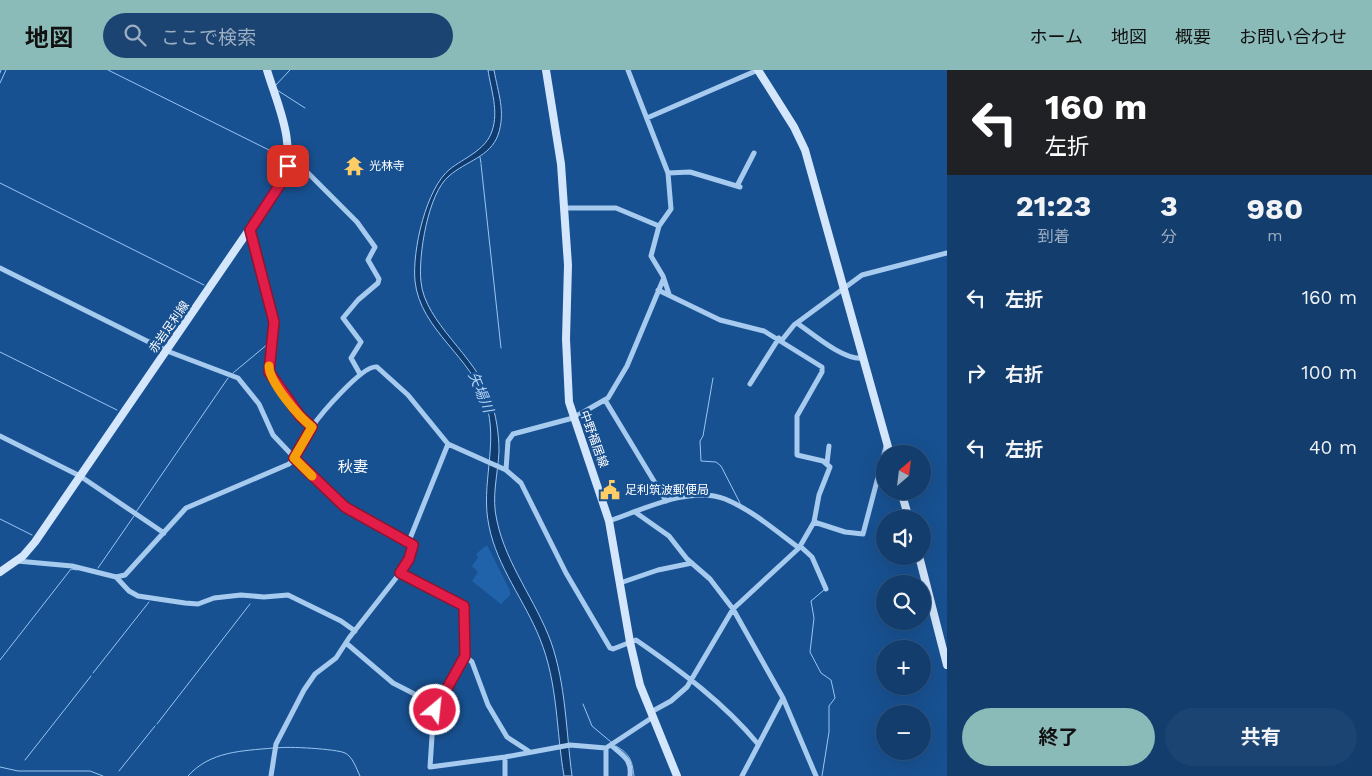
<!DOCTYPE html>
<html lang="ja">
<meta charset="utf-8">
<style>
body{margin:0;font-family:"Work Sans","Noto Sans JP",sans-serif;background:#1b4472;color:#f1f3f6;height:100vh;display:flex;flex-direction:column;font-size:19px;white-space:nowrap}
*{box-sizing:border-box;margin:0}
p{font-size:16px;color:#9caec2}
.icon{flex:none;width:28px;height:28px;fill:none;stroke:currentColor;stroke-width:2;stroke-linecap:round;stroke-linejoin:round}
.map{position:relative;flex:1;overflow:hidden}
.drawer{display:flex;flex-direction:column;background:#123d6d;width:425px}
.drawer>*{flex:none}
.guide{background:#202124;color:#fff;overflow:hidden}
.needle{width:32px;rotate:28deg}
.buttons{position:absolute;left:876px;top:375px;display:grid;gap:10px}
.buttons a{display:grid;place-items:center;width:55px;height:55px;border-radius:50%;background:#123d6d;box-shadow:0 5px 20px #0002,0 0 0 1px #315680;font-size:25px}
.pin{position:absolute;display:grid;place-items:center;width:42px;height:42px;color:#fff;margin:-21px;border-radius:10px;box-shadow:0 2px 8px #0006}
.me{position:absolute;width:55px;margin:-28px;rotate:28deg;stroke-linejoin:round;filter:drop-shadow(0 0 4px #0008)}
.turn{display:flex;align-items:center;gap:18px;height:105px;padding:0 15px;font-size:22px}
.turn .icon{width:65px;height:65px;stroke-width:2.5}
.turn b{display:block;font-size:35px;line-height:42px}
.eta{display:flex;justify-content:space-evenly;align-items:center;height:85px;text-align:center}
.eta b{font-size:30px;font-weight:700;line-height:35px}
.cta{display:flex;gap:10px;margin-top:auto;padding:10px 15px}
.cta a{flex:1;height:58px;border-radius:30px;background:#8bbbb9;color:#111;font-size:20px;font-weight:700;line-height:58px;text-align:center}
.cta a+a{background:#1b4472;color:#f1f3f6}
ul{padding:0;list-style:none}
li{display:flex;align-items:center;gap:15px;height:75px;padding:0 15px}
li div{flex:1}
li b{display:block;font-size:19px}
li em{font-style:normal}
header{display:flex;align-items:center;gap:30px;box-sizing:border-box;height:70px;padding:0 25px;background:#8bbbb9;color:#111}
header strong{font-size:24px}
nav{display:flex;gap:28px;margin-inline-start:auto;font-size:18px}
.search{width:350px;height:45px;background:#1b4472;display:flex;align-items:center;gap:12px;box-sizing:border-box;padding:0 18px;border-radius:28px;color:#9caec2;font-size:19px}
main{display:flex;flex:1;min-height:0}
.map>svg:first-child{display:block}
.green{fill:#2163aa}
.water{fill:#103b6e;stroke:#99c5f2}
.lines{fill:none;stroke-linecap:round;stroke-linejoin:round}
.stream{stroke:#99c5f2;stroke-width:1}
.street{stroke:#a7caef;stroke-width:5}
.secondary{stroke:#d4e6fb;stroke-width:8}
.route-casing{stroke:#92132f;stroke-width:12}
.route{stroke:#e11d48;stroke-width:9}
.slow{stroke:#f59e0b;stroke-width:9}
.labels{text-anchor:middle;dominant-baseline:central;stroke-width:5;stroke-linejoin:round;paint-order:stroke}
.poi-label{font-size:12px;fill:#fff;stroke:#185191;text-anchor:start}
.street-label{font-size:12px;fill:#fff;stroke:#185191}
.water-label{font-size:14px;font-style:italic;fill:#b3d4f6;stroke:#185191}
.quarter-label{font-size:15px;fill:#fff;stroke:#185191}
</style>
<header>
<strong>地図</strong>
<div class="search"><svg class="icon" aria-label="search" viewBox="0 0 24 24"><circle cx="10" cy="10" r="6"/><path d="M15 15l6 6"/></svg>ここで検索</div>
<nav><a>ホーム</a><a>地図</a><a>概要</a><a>お問い合わせ</a></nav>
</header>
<main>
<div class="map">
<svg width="947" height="706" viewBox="0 0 947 706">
<rect width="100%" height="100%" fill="#185191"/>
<!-- green -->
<path class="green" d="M487 475 510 521V525L501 534 472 511 478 502 472 496 478 488 476 484Z"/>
<!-- water -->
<path class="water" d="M488 0H494C498 23 506 42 498 65 490 87 466 91 449 106 428 123 418 186 421 212 425 253 476 286 490 328 496 344 499 364 499 381 498 405 491 427 497 451 506 494 536 531 551 572 566 615 566 661 572 706H564C556 660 558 613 540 569 525 531 497 497 489 456 480 415 499 374 486 333 472 287 420 260 415 211 412 181 426 118 450 99 464 88 486 80 492 61 499 41 491 20 488 0Z"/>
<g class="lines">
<!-- stream -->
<path class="stream" d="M108 0 283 87
M0 3 1 0
M0 13 6 0
M275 16 290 0
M277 20 305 38
M480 87 481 93
M481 94 501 278
M0 113 204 215
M0 282 117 340
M233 303 269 273
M713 308 703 366 700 371 701 391 716 392 721 396 740 433
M136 442 228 308
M0 449 32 465
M98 498 134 446
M0 590 71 499 77 500
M93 603 149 532
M583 634 592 656 611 672
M157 654 250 534
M616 676C630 684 632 690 634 706
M277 678C287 676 337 679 345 683 353 687 356 698 360 706
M25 690 91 606
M0 697 18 701H90L103 706
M119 701 155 656
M188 706C210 681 242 681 273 678
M822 706 829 662V636L835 628 831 610 821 603 810 582 814 548 811 531 824 520"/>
<!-- street -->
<path class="street" d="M628 0 668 103 671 139 659 156 651 186 663 206 669 224
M647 48 758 0
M289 88 297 92 357 152 375 177 368 190 379 209 378 213 358 230 343 248 361 272 351 288 360 304
M668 103 690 102 740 117
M737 116 754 83
M564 138H616L659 156
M250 160 274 252 269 302 300 346 312 357
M0 198 167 281 238 308 259 334 273 365 327 422 361 447 413 475 409 489 400 503 349 568 336 588 315 604 304 620 276 674 271 706
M797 253C813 264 844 291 863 288
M782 270 794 255 862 205 947 183
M750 314 779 268
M605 330 666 431
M0 366 80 406 164 463
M827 393 829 376
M506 400 508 371 513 364 573 348 608 328 627 296 663 210
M635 442 669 466 687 489 710 509 733 539 783 628 816 706
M609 451C642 440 691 415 725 429 752 440 776 461 799 478
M814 452 845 462 863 464 887 373
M409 471 448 374
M800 476 812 487 826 519
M17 491 72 496 116 507 125 505 186 438 289 394C300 384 304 369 312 357 320 345 363 294 377 297L408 325 448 374 506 400 521 413 566 503 610 578 613 579 636 570C681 601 724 633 758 674
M400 503 463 535 465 540V586L436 635 433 651 430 697 505 687 570 675 606 678 653 647
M116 507 129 521 138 526 185 533 198 534 214 528 241 525 264 527 288 525 341 551 355 561
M620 513 658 500 692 493
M346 573 393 613 436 635
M465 586 472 592 488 635 507 667 530 682
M651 642 671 631 687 617 733 539 799 478 814 452 819 425 830 397 823 391 797 385V346L822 302V297L764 261 720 250 658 220
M612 676C622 685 632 689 630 706
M606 678V706
M505 706V687
M742 706 783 628"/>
<!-- secondary -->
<path class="secondary" d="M546 0 561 94 568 195 566 269 569 332 609 451 630 572 640 615 677 706
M758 0 794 57 805 80 890 384
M901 421 909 449
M919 486 947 595
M0 502 23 486 35 472 281 113C298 75 278 37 267 0"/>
</g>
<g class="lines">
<defs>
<path id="route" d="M288 96 281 113 250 160 274 252 269 302 300 346 312 357 294 388 345 437 413 475 409 489 400 503 464 536 465 586 435 640"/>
</defs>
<!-- route casing -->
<use href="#route" class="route-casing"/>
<!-- route -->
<use href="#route" class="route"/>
<!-- slow -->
<path class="slow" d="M269 296C269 312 299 347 312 357L294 388 312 406"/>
</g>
<!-- icons -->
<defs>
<symbol id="temple-bare" viewBox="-9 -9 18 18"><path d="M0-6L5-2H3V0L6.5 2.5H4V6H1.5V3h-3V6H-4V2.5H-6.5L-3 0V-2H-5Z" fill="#ffcd65" stroke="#185191" stroke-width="2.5" paint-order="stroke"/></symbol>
<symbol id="civic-bare" viewBox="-9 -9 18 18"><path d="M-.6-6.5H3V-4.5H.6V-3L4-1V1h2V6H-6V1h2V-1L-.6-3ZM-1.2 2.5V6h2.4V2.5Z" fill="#ffcd65" stroke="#185191" stroke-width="2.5" paint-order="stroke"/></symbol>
</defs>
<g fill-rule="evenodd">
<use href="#temple-bare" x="340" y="82" width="28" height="28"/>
<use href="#civic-bare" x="596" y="406" width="28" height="28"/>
</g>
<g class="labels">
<!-- poi labels -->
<g class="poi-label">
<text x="369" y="96">光林寺</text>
<text x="625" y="420">足利筑波郵便局</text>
</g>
<!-- street labels -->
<g class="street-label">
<text transform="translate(169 257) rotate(-55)">赤岩足利線</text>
<text transform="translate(594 369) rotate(70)">中野福居線</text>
</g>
<!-- water labels -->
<g class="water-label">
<text transform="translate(481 322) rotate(67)">矢場川</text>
</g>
<!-- quarter labels -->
<g class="quarter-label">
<text x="353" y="397">秋妻</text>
</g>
</g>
</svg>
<div class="buttons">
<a><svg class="needle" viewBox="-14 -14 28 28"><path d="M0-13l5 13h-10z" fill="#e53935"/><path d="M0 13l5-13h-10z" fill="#9caec2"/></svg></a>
<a><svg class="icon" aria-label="sound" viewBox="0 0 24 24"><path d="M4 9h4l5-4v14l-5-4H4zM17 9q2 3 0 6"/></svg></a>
<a><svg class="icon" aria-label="search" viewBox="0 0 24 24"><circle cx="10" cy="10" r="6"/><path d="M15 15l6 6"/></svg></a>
<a>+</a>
<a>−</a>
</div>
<div class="pin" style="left:288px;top:96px;background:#d93025"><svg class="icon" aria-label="arrive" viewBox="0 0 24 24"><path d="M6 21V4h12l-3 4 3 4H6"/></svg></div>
<svg class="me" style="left:435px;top:640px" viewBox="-20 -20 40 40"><circle r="17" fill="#e11d48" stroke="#fff" stroke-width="3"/><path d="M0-11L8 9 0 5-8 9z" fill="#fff"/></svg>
</div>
<section class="drawer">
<div class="guide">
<div class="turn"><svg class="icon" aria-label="left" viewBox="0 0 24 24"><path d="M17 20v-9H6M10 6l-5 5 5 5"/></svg><div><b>160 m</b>左折</div></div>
</div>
<div class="eta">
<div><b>21:23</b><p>到着</p></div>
<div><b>3</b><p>分</p></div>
<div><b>980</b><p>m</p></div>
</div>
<ul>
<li><svg class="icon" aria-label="left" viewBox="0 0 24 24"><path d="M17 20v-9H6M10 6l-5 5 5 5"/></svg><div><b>左折</b></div><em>160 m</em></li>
<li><svg class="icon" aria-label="right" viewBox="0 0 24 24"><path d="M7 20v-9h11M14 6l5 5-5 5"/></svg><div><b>右折</b></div><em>100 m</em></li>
<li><svg class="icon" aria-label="left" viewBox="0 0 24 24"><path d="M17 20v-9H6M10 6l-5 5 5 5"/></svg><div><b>左折</b></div><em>40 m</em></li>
</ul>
<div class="cta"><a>終了</a><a>共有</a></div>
</section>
</main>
